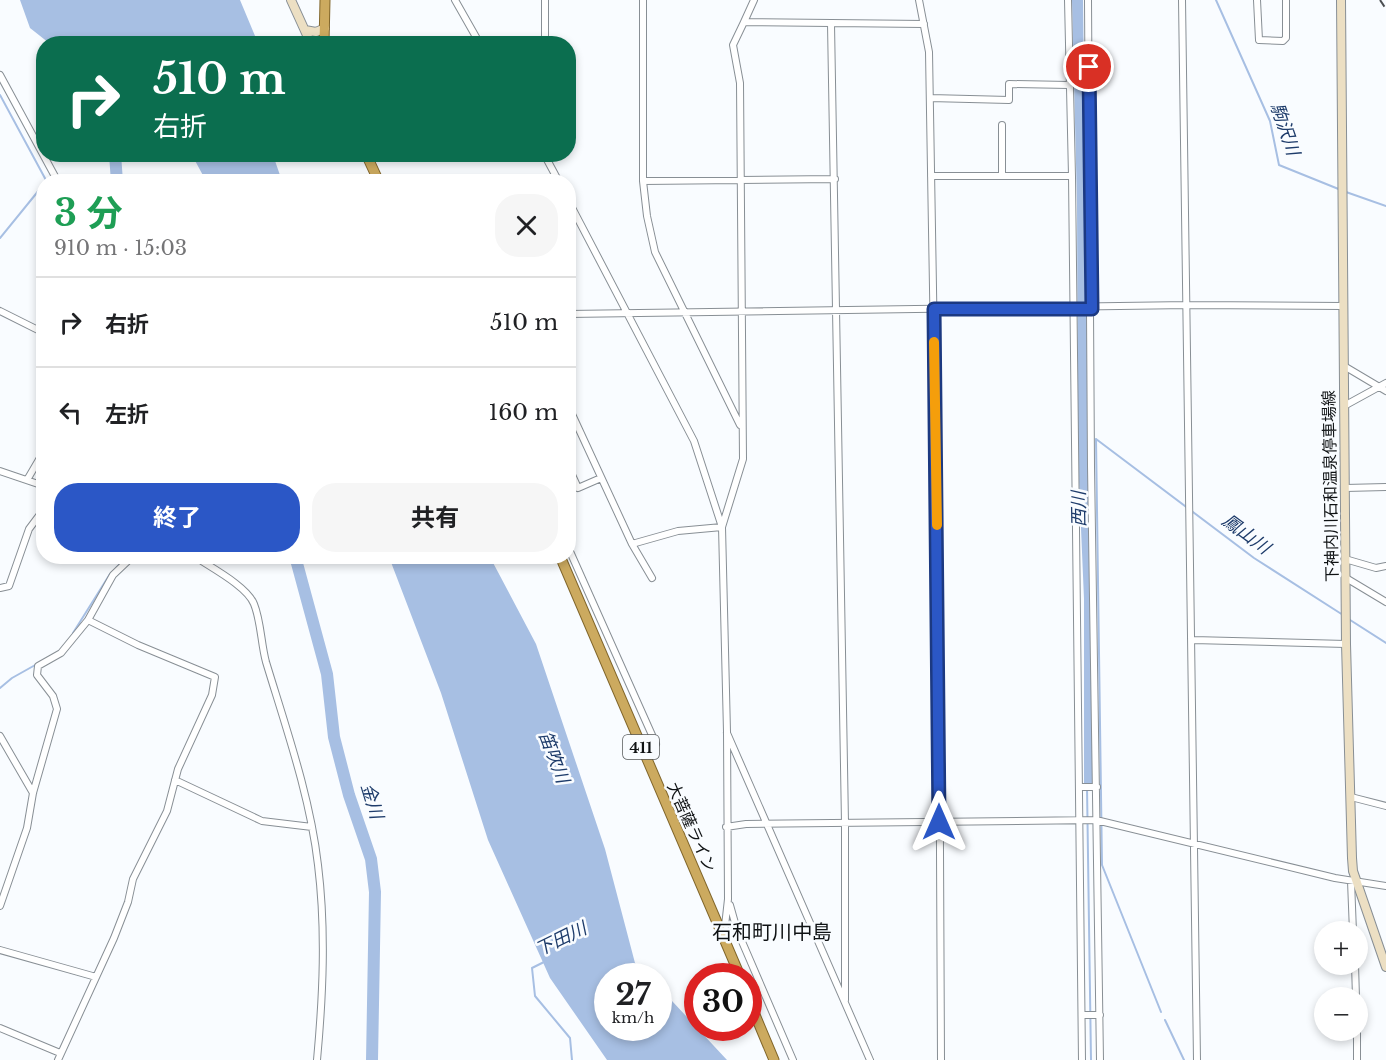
<!DOCTYPE html>
<html lang="ja">
<meta charset="utf-8">
<style>
body{margin:0;font-family:"Libre Baskerville","Noto Sans JP",serif;background:#f6f6f6;color:#202124;height:100vh;display:flex;flex-direction:column;font-size:22px;white-space:nowrap}
*{box-sizing:border-box;margin:0}
p{font-size:20px;color:#757577}
.icon{flex:none;width:33px;height:33px;fill:none;stroke:currentColor;stroke-width:2;stroke-linecap:round;stroke-linejoin:round}
.map{position:relative;flex:1;overflow:hidden}
.sheet{position:absolute;left:36px;top:174px;width:540px;height:390px;display:flex;flex-direction:column;background:#fff;border-radius:24px;box-shadow:0 3px 9px #0003}
.sheet>*{flex:none}
.guide{position:absolute;left:36px;top:36px;width:540px;height:126px;border-radius:24px;box-shadow:0 3px 9px #0003;background:#0b6e4f;color:#fff;overflow:hidden}
.fabs{position:absolute;left:1314px;top:921px;display:grid;gap:12px}
.fabs a{display:grid;place-items:center;width:54px;height:54px;border-radius:50%;background:#fff;box-shadow:0 3px 9px #0003;font-size:30px}
.speed{position:absolute;left:594px;top:963px;display:flex;gap:12px;font-size:30px;font-weight:700;text-align:center}
.speed>*{display:grid;place-content:center;width:78px;height:78px;border-radius:50%;background:#fff;box-shadow:0 3px 9px #0003;line-height:1}
.speed small{font-size:15px;font-weight:400}
.speed .limit{border:9px solid #d22;background:#fff;color:#111}
.pin{position:absolute;display:grid;place-items:center;width:51px;height:51px;color:#fff;margin:-26px;border:3px solid #fff;border-radius:50%;box-shadow:0 2px 6px #0007}
.me{position:absolute;width:66px;margin:-33px;rotate:0deg;stroke-linejoin:round;filter:drop-shadow(0 0 4px #0008)}
.turn{display:flex;align-items:center;gap:21px;height:126px;padding:0 18px;font-size:27px}
.turn .icon{width:78px;height:78px;stroke-width:2.5}
.turn b{display:block;font-size:42px;line-height:51px}
.round{display:grid;place-items:center;flex:none;width:63px;height:63px;border-radius:24px;background:#f6f6f6}
.headline{display:flex;align-items:center;justify-content:space-between;height:102px;padding:0 18px}
h1{font-size:36px;font-weight:700;line-height:45px;color:#1e9e55}
.primary-button{display:flex;gap:12px;margin-top:auto;padding:12px 18px}
.primary-button a{flex:1;height:69px;border-radius:24px;background:#2b57c6;color:#fff;font-size:24px;font-weight:700;line-height:69px;text-align:center}
.primary-button a+a{background:#f6f6f6;color:#202124}
ul{padding:0;list-style:none}
li{display:flex;align-items:center;gap:18px;height:90px;padding:0 18px;border-top:2px solid #e0e0e0}
li div{flex:1}
li b{display:block;font-size:22px}
li em{font-style:normal}
.map>svg:first-child{display:block}
.water{fill:#a7bfe3}
.lines{fill:none;stroke-linecap:round;stroke-linejoin:round}
.stream{stroke:#a7bfe3;stroke-width:2}
.river{stroke:#a7bfe3;stroke-width:12}
.minor-casing{stroke:#888f95;stroke-width:8}
.secondary-casing{stroke:#888f95;stroke-width:10}
.trunk-casing{stroke:#81662b;stroke-width:11}
.minor{stroke:#fff;stroke-width:6}
.secondary{stroke:#ecdfc3;stroke-width:8}
.trunk{stroke:#ccaa5f;stroke-width:9}
.rail{stroke:#4c4f52;stroke-width:2;stroke-dasharray:8 8;stroke-linecap:butt}
.route-casing{stroke:#1c3981;stroke-width:15}
.route{stroke:#2b57c6;stroke-width:10}
.slow{stroke:#f59e0b;stroke-width:10}
.labels{text-anchor:middle;dominant-baseline:central;stroke-width:5;stroke-linejoin:round;paint-order:stroke}
.shield{fill:#f9fcff;stroke:#55585a;stroke-width:1.5}
.shield-label{font-size:15px;font-weight:bold;fill:#0f1214}
.street-label{font-size:16px;fill:#0f1214;stroke:#f9fcff}
.water-label{font-size:18px;font-style:italic;fill:#1e3c6b;stroke:#f9fcff}
.quarter-label{font-size:20px;fill:#0f1214;stroke:#f9fcff}
</style>
<div class="map">
<svg width="1386" height="1060" viewBox="0 0 1386 1060">
<rect width="100%" height="100%" fill="#f9fcff"/>
<!-- water -->
<path class="water" d="M20 0H240L258 43H49L30 28Z
M1072 0H1083L1093 785 1084 786V599L1078 458 1077 204Z
M192 155H273L282 181H206Z
M389 557H490L536 644 605 849 635 963 648 976H608V1028H658L659 987 727 1060H607L550 978 488 840 441 693Z"/>
<g class="lines">
<!-- stream -->
<path class="stream" d="M1216 0 1270 121 1279 165 1341 190
M0 95 47 182
M1346 192 1386 206
M0 238 44 184
M1096 439 1102 865 1161 1012
M1096 439 1254 558 1343 615
M116 568 128 556
M1347 618 1386 643
M73 633 110 574
M0 688 12 678 37 664
M1087 787 1091 1060
M546 961 532 968 535 996 570 1038 572 1060
M1165 1020 1184 1060"/>
<!-- river -->
<path class="river" d="M115 154 117 182
M295 556 327 674 334 737 349 795 371 859 375 892 372 1060"/>
<defs>
<path id="minor" d="M455 0 480 44
M545 0V44
M643 0V181L647 216 655 252 740 425
M919 0 929 52 939 643 941 1060
M1068 0 1072 176 1082 1060
M1088 0 1091 466 1100 1060
M1182 0 1197 1060
M1257 0 1259 40 1283 41 1286 38V0
M744 22 754 0
M831 24 845 823V1000
M0 75 58 182
M930 98 1009 100V84L1069 85
M1002 125V174
M544 154 559 182
M931 176H1072
M643 181 835 179
M568 200 694 441 722 527 727 732 728 899 724 935
M0 311 44 333
M568 314 1188 305 1343 306
M1344 366 1386 391
M1344 406 1386 383
M568 413 571 412 632 544 652 578
M568 466 578 488 601 478
M0 471 44 486
M27 480 44 451
M1345 488 1386 487
M722 527 743 459 740 83 733 45 744 22 924 24
M632 544 678 531 722 527
M568 547 656 744
M194 556C210 567 247 586 254 604 261 621 261 644 266 662 286 728 310 796 318 865 326 930 323 995 317 1060
M1345 559 1376 568 1386 566
M1346 578 1386 602
M0 588 9 586 29 529 44 509
M1193 640 1346 644
M727 733 870 1060
M0 736 33 793
M175 780 262 821 312 827
M1079 787H1097
M1351 797 1386 806
M726 827 746 824 1096 820 1335 878 1386 886
M1351 881 1353 932
M730 905 737 930 793 1060
M0 906 27 828 33 793 57 709 53 696 37 675 38 666 61 653 88 620 113 575 133 556
M0 950 96 977
M1355 964 1356 998
M1082 1015H1100
M0 1028 60 1053
M1357 1030V1060
M58 1060 114 938 128 902 133 879 167 811 178 769 212 695 215 677 138 645 88 620"/>
<path id="secondary" d="M291 0 311 44
M1341 0 1346 644 1352 858 1353 871 1386 967
M305 30 316 32 325 28"/>
<path id="trunk" d="M324 44 325 0
M366 154 379 182
M560 556 740 976
M748 998 774 1060"/>
</defs>
<!-- minor casing -->
<use href="#minor" class="minor-casing"/>
<!-- secondary casing -->
<use href="#secondary" class="secondary-casing"/>
<!-- trunk casing -->
<use href="#trunk" class="trunk-casing"/>
<!-- minor -->
<use href="#minor" class="minor"/>
<!-- secondary -->
<use href="#secondary" class="secondary"/>
<!-- trunk -->
<use href="#trunk" class="trunk"/>
<!-- rail -->
<path class="rail" d="M1380 0 1386 9"/>
</g>
<g class="lines">
<defs>
<path id="route" d="M939 822 934 309H1092L1089 67"/>
</defs>
<!-- route casing -->
<use href="#route" class="route-casing"/>
<!-- route -->
<use href="#route" class="route"/>
<!-- slow -->
<path class="slow" d="M934 342 937 525"/>
</g>
<g class="labels">
<!-- shield labels -->
<rect class="shield" x="623" y="735" width="36" height="24" rx="4.5"/>
<g class="shield-label">
<text x="641" y="747">411</text>
</g>
<!-- street labels -->
<g class="street-label">
<text transform="translate(1330 486) rotate(-91)">下神内川石和温泉停車場線</text>
<text transform="translate(692 827) rotate(66)">大菩薩ライン</text>
</g>
<!-- water labels -->
<g class="water-label">
<text transform="translate(1285 129) rotate(71)">駒沢川</text>
<text transform="translate(1079 509) rotate(-91)">西川</text>
<text transform="translate(1246 534) rotate(36)">鳳山川</text>
<text transform="translate(554 757) rotate(69)">笛吹川</text>
<text transform="translate(372 801) rotate(73)">金川</text>
<text transform="translate(561 939) rotate(-26)">下田川</text>
</g>
<!-- quarter labels -->
<g class="quarter-label">
<text x="772" y="932">石和町川中島</text>
</g>
</g>
</svg>
<div class="fabs">
<a>+</a>
<a>−</a>
</div>
<div class="speed"><div>27<small>km/h</small></div><div class="limit">30</div></div>
<div class="pin" style="left:1089px;top:67px;background:#d93025"><svg class="icon" aria-label="arrive" viewBox="0 0 24 24"><path d="M6 21V4h12l-3 4 3 4H6"/></svg></div>
<svg class="me" style="left:939px;top:822px" viewBox="-20 -20 40 40"><path d="M0-17L14 15 0 8-14 15z" fill="#2b57c6" stroke="#fff" stroke-width="4"/></svg>
<div class="guide">
<div class="turn"><svg class="icon" aria-label="right" viewBox="0 0 24 24"><path d="M7 20v-9h11M14 6l5 5-5 5"/></svg><div><b>510 m</b>右折</div></div>
</div>
<section class="sheet">
<div class="headline"><div><h1>3 分</h1><p>910 m · 15:03</p></div><a class="round"><svg class="icon" aria-label="close" viewBox="0 0 24 24"><path d="M6 6l12 12M18 6L6 18"/></svg></a></div>
<ul>
<li><svg class="icon" aria-label="right" viewBox="0 0 24 24"><path d="M7 20v-9h11M14 6l5 5-5 5"/></svg><div><b>右折</b></div><em>510 m</em></li>
<li><svg class="icon" aria-label="left" viewBox="0 0 24 24"><path d="M17 20v-9H6M10 6l-5 5 5 5"/></svg><div><b>左折</b></div><em>160 m</em></li>
</ul>
<div class="primary-button"><a>終了</a><a>共有</a></div>
</section>
</div>
